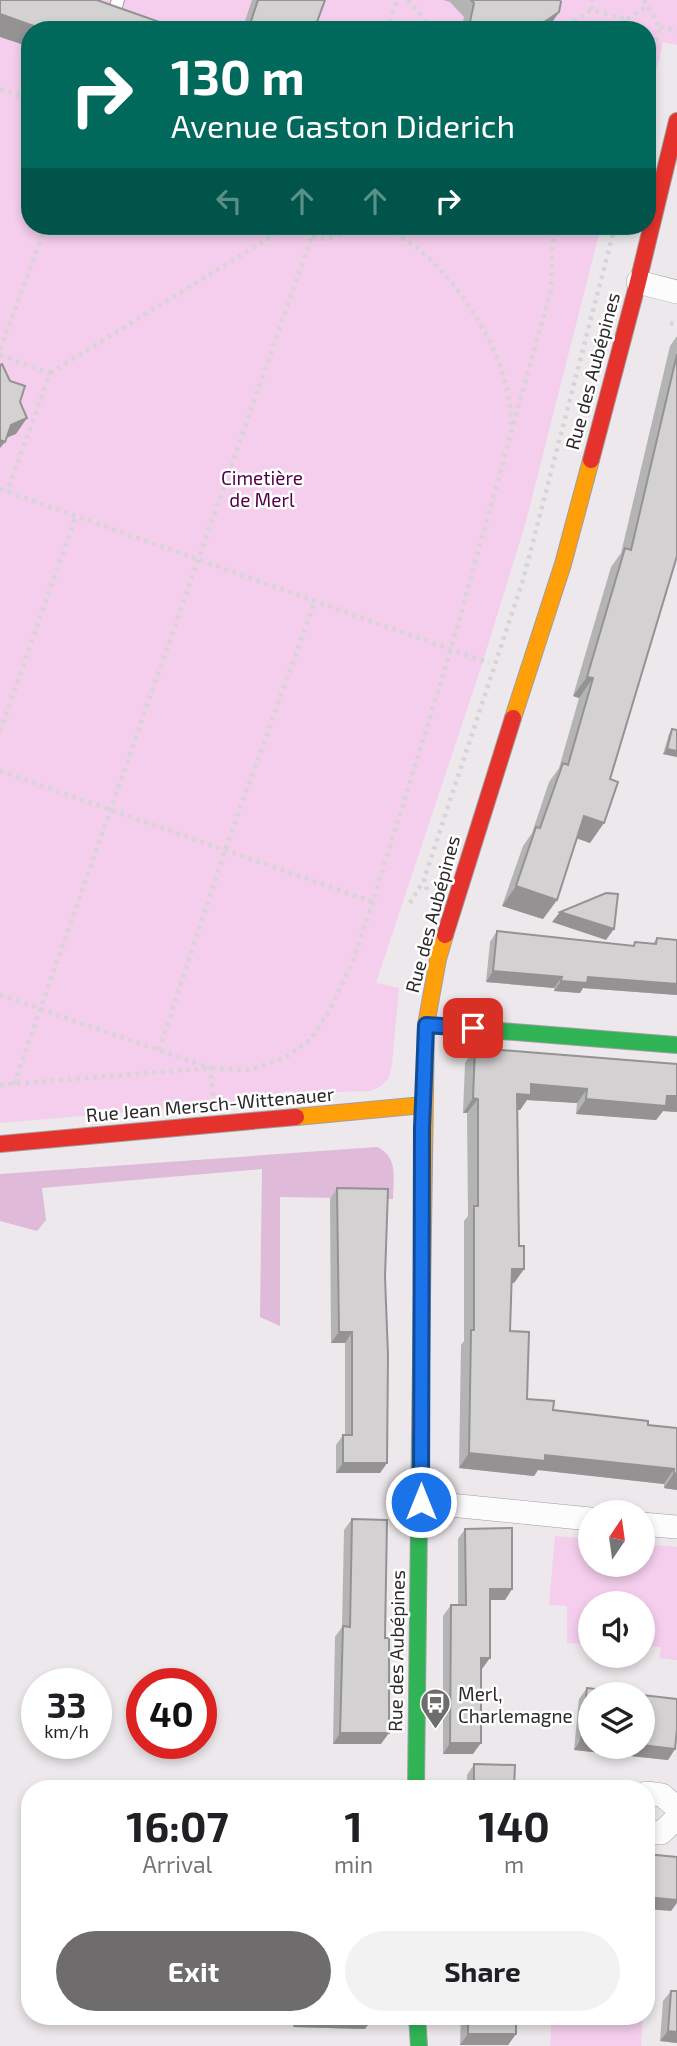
<!DOCTYPE html>
<meta charset="utf-8">
<style>
body{margin:0;font-family:"Exo 2",sans-serif;background:#f2f2f2;color:#202124;height:100vh;display:flex;flex-direction:column;font-size:26px;white-space:nowrap}
*{box-sizing:border-box;margin:0}
p{font-size:23px;color:#757577}
.icon{flex:none;width:38px;height:38px;fill:none;stroke:currentColor;stroke-width:2;stroke-linecap:round;stroke-linejoin:round}
.map{position:relative;flex:1;overflow:hidden}
.side{position:absolute;left:21px;top:1780px;width:634px;height:245px;display:flex;flex-direction:column;background:#fff;border-radius:28px;box-shadow:0 4px 10px #0003}
.side>*{flex:none}
.top-card{position:absolute;left:21px;top:21px;width:635px;height:214px;border-radius:28px;box-shadow:0 4px 10px #0003;background:#00695c;color:#fff;overflow:hidden}
.needle{width:46px;rotate:13deg}
.controls{position:absolute;left:578px;top:1500px;display:grid;gap:14px}
.controls a{display:grid;place-items:center;width:77px;height:77px;border-radius:50%;background:#fff;box-shadow:0 4px 10px #0003;font-size:35px}
.speed{position:absolute;left:21px;top:1668px;display:flex;gap:14px;font-size:35px;font-weight:700;text-align:center}
.speed>*{display:grid;place-content:center;width:91px;height:91px;border-radius:50%;background:#fff;box-shadow:0 4px 10px #0003;line-height:1}
.speed small{font-size:18px;font-weight:400}
.speed .limit{border:10px solid #d22;background:#fff;color:#111}
.pin{position:absolute;display:grid;place-items:center;width:60px;height:60px;color:#fff;margin:-30px;border-radius:14px;box-shadow:0 4px 10px #0006}
.me{position:absolute;width:77px;margin:-38px;rotate:0deg;stroke-linejoin:round;filter:drop-shadow(0 0 5px #0008)}
.turn{display:flex;align-items:center;gap:24px;height:147px;padding:0 35px;font-size:32px}
.turn .icon{width:91px;height:91px;stroke-width:2.5}
.turn b{display:block;font-size:49px;line-height:60px}
.lanes{display:flex;align-items:center;height:66px;padding:0 35px;background:#0003;justify-content:center;gap:35px;direction:ltr}
.lanes .off{opacity:.35}
.eta{display:flex;justify-content:space-evenly;align-items:center;height:119px;text-align:center}
.eta b{font-size:42px;font-weight:700;line-height:49px}
.cta{display:flex;gap:14px;margin-top:auto;padding:14px 35px}
.cta a{flex:1;height:80px;border-radius:42px;background:#6f6c6e;color:#fff;font-size:28px;font-weight:700;line-height:80px;text-align:center}
.cta a+a{background:#f2f2f2;color:#202124}
.map>svg:first-child{display:block}
.green{fill:#f4ceec}
.forest{fill:#e0bad9}
.lines{fill:none;stroke-linecap:round;stroke-linejoin:round}
.lane-casing{stroke:#a09ea0;stroke-width:14}
.street-casing{stroke:#a09ea0;stroke-width:24}
.fast-casing{stroke:#a09ea0;stroke-width:18}
.slow-casing{stroke:#a09ea0;stroke-width:18}
.jam-casing{stroke:#a09ea0;stroke-width:18}
.path{stroke:#d6d5d6;stroke-width:4.5;stroke-dasharray:3.5 5;stroke-linecap:butt}
.lane{stroke:#fcfcfc;stroke-width:12}
.street{stroke:#fcfcfc;stroke-width:23}
.fast{stroke:#30b455;stroke-width:16}
.slow{stroke:#ff9f0a;stroke-width:16}
.jam{stroke:#e5322d;stroke-width:16}
.wall{fill:#b5b4b5}
.shaded-wall{fill:#949293}
.building{fill:#d3d1d2;stroke:#949293;stroke-width:2}
.route-casing{stroke:#114b97;stroke-width:18}
.route{stroke:#1a73e8;stroke-width:12}
.labels{text-anchor:middle;dominant-baseline:central;stroke-width:5;stroke-linejoin:round;paint-order:stroke}
.street-label{font-size:19px;fill:#2c292b;stroke:#fff}
.park-label{font-size:19px;fill:#53014a;stroke:#fff}
.poi-label{font-size:19px;fill:#2c292b;stroke:#fff;text-anchor:start}
</style>
<div class="map">
<svg width="677" height="2046" viewBox="0 0 677 2046">
<rect width="100%" height="100%" fill="#ece8eb"/>
<!-- green -->
<path class="green" d="M0 0H677V45L663 42 648 105V30H30V226H601L525 525 483 661 376 983 399 988 392 1064 389 1078 381 1086 370 1091 300 1093 287 1091 243 1102 0 1123Z
M555 1536 590 1539V1564H642V1544L677 1547V1660L659 1658 661 1647 642 1646V1603H590V1644L567 1643V1606L549 1605Z
M552 2016H643L641 2046H550Z"/>
<!-- forest -->
<path class="forest" d="M377 1147C399 1157 393 1179 393 1199L280 1197V1326L260 1317 262 1169 42 1188 46 1220 37 1231 0 1221V1174Z"/>
<g class="lines">
<defs>
<path id="lane" d="M76 0 114 13 118 0"/>
<path id="street" d="M638 282 677 292
M420 1502 590 1519
M642 1524 677 1527
M646 1793 662 1795 677 1808
M646 1832 661 1833 677 1818"/>
<path id="fast" d="M426 1025 677 1045
M416 1788 420 1431
M417 2016 419 2046"/>
<path id="slow" d="M513 718 563 564 591 460
M296 1117 423 1105
M420 1431 426 1025 438 959 445 935"/>
<path id="jam" d="M591 460 638 282 677 121
M445 935 513 718
M0 1144 296 1117"/>
</defs>
<!-- lane casing -->
<use href="#lane" class="lane-casing"/>
<!-- street casing -->
<use href="#street" class="street-casing"/>
<!-- fast casing -->
<use href="#fast" class="fast-casing"/>
<!-- slow casing -->
<use href="#slow" class="slow-casing"/>
<!-- jam casing -->
<use href="#jam" class="jam-casing"/>
<!-- path -->
<path class="path" d="M408 0 433 30
M644 0 660 27 651 61 648 60
M591 10 593 0
M627 19 648 6
M660 27 677 31
M387 30 397 0
M559 30 591 10 627 19 624 30
M0 89 30 99
M299 226C314 244 336 240 352 226
M379 226C387 230 395 233 403 238 457 272 513 361 511 425
M670 323 677 325
M0 349 46 226
M0 355 50 373 7 492
M50 373 288 226
M0 489 489 663
M0 731 76 516
M0 771 373 902
M427 890 424 879 523 580 615 226
M410 903 424 880
M0 995 210 1068 213 1096
M159 1050 225 850 315 601
M14 1084 312 236
M0 1085 210 1068 249 1070 284 1058 310 1040 328 1013 353 961 373 902 451 649 551 290 553 235 549 226"/>
<!-- lane -->
<use href="#lane" class="lane"/>
<!-- street -->
<use href="#street" class="street"/>
<!-- fast -->
<use href="#fast" class="fast"/>
<!-- slow -->
<use href="#slow" class="slow"/>
<!-- jam -->
<use href="#jam" class="jam"/>
</g>
<!-- wall -->
<path class="wall" d="M252 0H325L314 30H242Z
M443 0H560L559 12 549 27 544 30H461L464 17 450 2Z
M677 336V556L590 843 577 838 557 900 543 919 502 906 523 846 532 833 549 782 559 768 579 698 573 696 611 567 621 553 670 346Z
M672 729 677 730V757L663 754 669 734Z
M497 931 633 946 635 942 653 944 657 938 677 940V995L583 988 580 993 554 991V988L486 982 490 942Z
M475 1048 677 1064V1112L663 1111 656 1120 576 1114 577 1103 527 1100 520 1110H518L519 1246 524 1269 514 1283H511L510 1331 527 1399 553 1410 648 1425 677 1428V1490L664 1488V1484L538 1470 534 1476 459 1468 461 1345 464 1341V1221L468 1216 467 1113H463L465 1063Z
M337 1188 385 1277 387 1463 380 1473H336V1445L343 1435H345V1343H331L330 1199Z
M352 1519 385 1638 381 1744H333L335 1637 342 1627 344 1530Z
M465 1529 512 1589 505 1600H490L481 1669 473 1754H443V1616L451 1605H458V1539Z
M587 1688 675 1749 668 1760 574 1750 579 1699Z
M474 1764 514 1788H467V1775Z
M671 1991 677 2043 660 2041 663 2001Z
M293 2016H374L365 2029 293 2027Z
M461 2016H516V2034L508 2045H460Z"/>
<!-- shaded-wall -->
<path class="shaded-wall" d="M559 12 549 27 544 30H532Z
M0 14 45 30H30V47L0 37Z
M27 418 16 434 1 440 5 442 0 448V440L11 425Z
M587 677 593 678 579 698 573 696Z
M667 749 677 751V757L663 754Z
M584 816 604 823 590 843 570 836Z
M516 886 557 900 543 919 502 906Z
M560 912 614 929 606 940 552 922Z
M493 971 562 977 554 988 486 982Z
M588 977 677 984V995L583 988 580 993 554 991 561 981Z
M531 1084 587 1089 577 1103 527 1100 520 1110 507 1109 517 1094Z
M667 1096H677V1112L663 1111 656 1120 576 1114 586 1099Z
M473 1098 478 1099 467 1113H463Z
M512 1269H524L514 1283 501 1284Z
M339 1332H352L345 1343H331Z
M469 1453 545 1455 674 1469 664 1484 538 1470 534 1476 459 1468Z
M343 1463H387L380 1473H336Z
M674 1473 677 1474V1490L664 1488Z
M490 1589H512L505 1600H482Z
M481 1658H490L482 1669H474Z
M340 1733H389L381 1744H333Z
M581 1739 590 1740V1746H642V1745L675 1749 668 1760 574 1750Z
M450 1743H481L473 1754H443Z
M646 1897 677 1900V1903L671 1911 646 1909Z
M300 2016H374L365 2029 293 2027Z
M668 2031 677 2032V2043L660 2041Z
M468 2034H516L508 2045H460Z"/>
<!-- building -->
<path class="building" d="M0 0H97L182 30H45L0 14Z
M258 0H325L314 30H248Z
M471 0H560L561 2 559 12 532 30H474L470 22 474 3Z
M677 354V556L610 779 618 782 604 823 584 816 557 900 516 886 536 827 540 828 563 763 568 765 593 678 587 677 625 548 631 550Z
M2 364 10 381 25 386 20 402 27 418 11 425 5 442 0 440V365Z
M672 729 677 730V751L667 749Z
M606 893 618 894 614 929 560 912Z
M497 931 634 946 635 942 656 944 657 938 677 940V984L588 977 587 983 561 981 562 977 493 971Z
M475 1048 677 1064V1096H667L666 1106 586 1099 587 1089 531 1084V1095L517 1094 519 1246H524V1269H512L510 1331 529 1332 527 1399 554 1401 553 1410 648 1421V1425L677 1428V1474L674 1473V1469L545 1455V1461L469 1453 471 1330H474V1206H478V1099L473 1098Z
M337 1188 388 1189 385 1277 388 1355 387 1463H343V1435H352V1332H339Z
M352 1519 387 1520 385 1638H389V1733H340L343 1626 350 1627Z
M512 1528V1589H490V1658H481V1743H450L451 1605H466L465 1529Z
M587 1688 636 1694H590V1740L581 1739Z
M642 1695 677 1699V1728L675 1749 642 1745Z
M474 1764 515 1765 514 1788H474Z
M646 1854 677 1857V1900L646 1897Z
M671 1991H677V2032L668 2031Z
M468 2016H516V2034H468Z"/>
<g class="lines">
<defs>
<path id="route" d="M421 1502 422 1128 426 1025 473 1028"/>
</defs>
<!-- route casing -->
<use href="#route" class="route-casing"/>
<!-- route -->
<use href="#route" class="route"/>
</g>
<!-- icons -->
<defs>
<symbol id="bus-pin" viewBox="-11 -11 22 30"><path d="M0 17L-7.5 6A9.5 9.5 0 1 1 7.5 6Z" fill="#6f6c6e" stroke="#fff"/><path d="M-5-6H5V4H4V6H2V4H-2V6H-4V4H-5ZM-3.5-4V0h7V-4ZM-3.5 1.2v1.5H-2V1.2ZM2 1.2v1.5H3.5V1.2Z" fill="#fff"/></symbol>
</defs>
<g fill-rule="evenodd">
<use href="#bus-pin" x="418" y="1686" width="35" height="47"/>
</g>
<g class="labels">
<!-- street labels -->
<g class="street-label">
<text transform="translate(592 371) rotate(-75)">Rue des Aubépines</text>
<text transform="translate(432 914) rotate(-75)">Rue des Aubépines</text>
<text transform="translate(210 1104) rotate(-5)">Rue Jean Mersch-Wittenauer</text>
<text transform="translate(396 1651) rotate(-89)">Rue des Aubépines</text>
</g>
<!-- park labels -->
<g class="park-label">
<text x="262" y="477">Cimetière<tspan x="262" dy="22">de Merl</tspan></text>
</g>
<!-- poi labels -->
<g class="poi-label">
<text x="458" y="1693">Merl,<tspan x="458" dy="22">Charlemagne</tspan></text>
</g>
</g>
</svg>
<div class="controls">
<a><svg class="needle" viewBox="-14 -14 28 28"><path d="M0-13l5 13h-10z" fill="#e53935"/><path d="M0 13l5-13h-10z" fill="#757577"/></svg></a>
<a><svg class="icon" aria-label="sound" viewBox="0 0 24 24"><path d="M4 9h4l5-4v14l-5-4H4zM17 9q2 3 0 6"/></svg></a>
<a><svg class="icon" aria-label="layers" viewBox="0 0 24 24"><path d="M12 4l9 5-9 5-9-5zM3 14l9 5 9-5"/></svg></a>
</div>
<div class="speed"><div>33<small>km/h</small></div><div class="limit">40</div></div>
<div class="pin" style="left:473px;top:1028px;background:#d93025"><svg class="icon" aria-label="arrive" viewBox="0 0 24 24"><path d="M6 21V4h12l-3 4 3 4H6"/></svg></div>
<svg class="me" style="left:421px;top:1502px" viewBox="-20 -20 40 40"><circle r="17" fill="#1a73e8" stroke="#fff" stroke-width="3"/><path d="M0-11L8 9 0 5-8 9z" fill="#fff"/></svg>
<div class="top-card">
<div class="turn"><svg class="icon" aria-label="right" viewBox="0 0 24 24"><path d="M7 20v-9h11M14 6l5 5-5 5"/></svg><div><b>130 m</b>Avenue Gaston Diderich</div></div>
<div class="lanes"><svg class="icon off" aria-label="left" viewBox="0 0 24 24"><path d="M17 20v-9H6M10 6l-5 5 5 5"/></svg><svg class="icon off" aria-label="ahead" viewBox="0 0 24 24"><path d="M12 20V5M6 11l6-6 6 6"/></svg><svg class="icon off" aria-label="ahead" viewBox="0 0 24 24"><path d="M12 20V5M6 11l6-6 6 6"/></svg><svg class="icon" aria-label="right" viewBox="0 0 24 24"><path d="M7 20v-9h11M14 6l5 5-5 5"/></svg></div>
</div>
<section class="side">
<div class="eta">
<div><b>16:07</b><p>Arrival</p></div>
<div><b>1</b><p>min</p></div>
<div><b>140</b><p>m</p></div>
</div>
<div class="cta"><a>Exit</a><a>Share</a></div>
</section>
</div>
